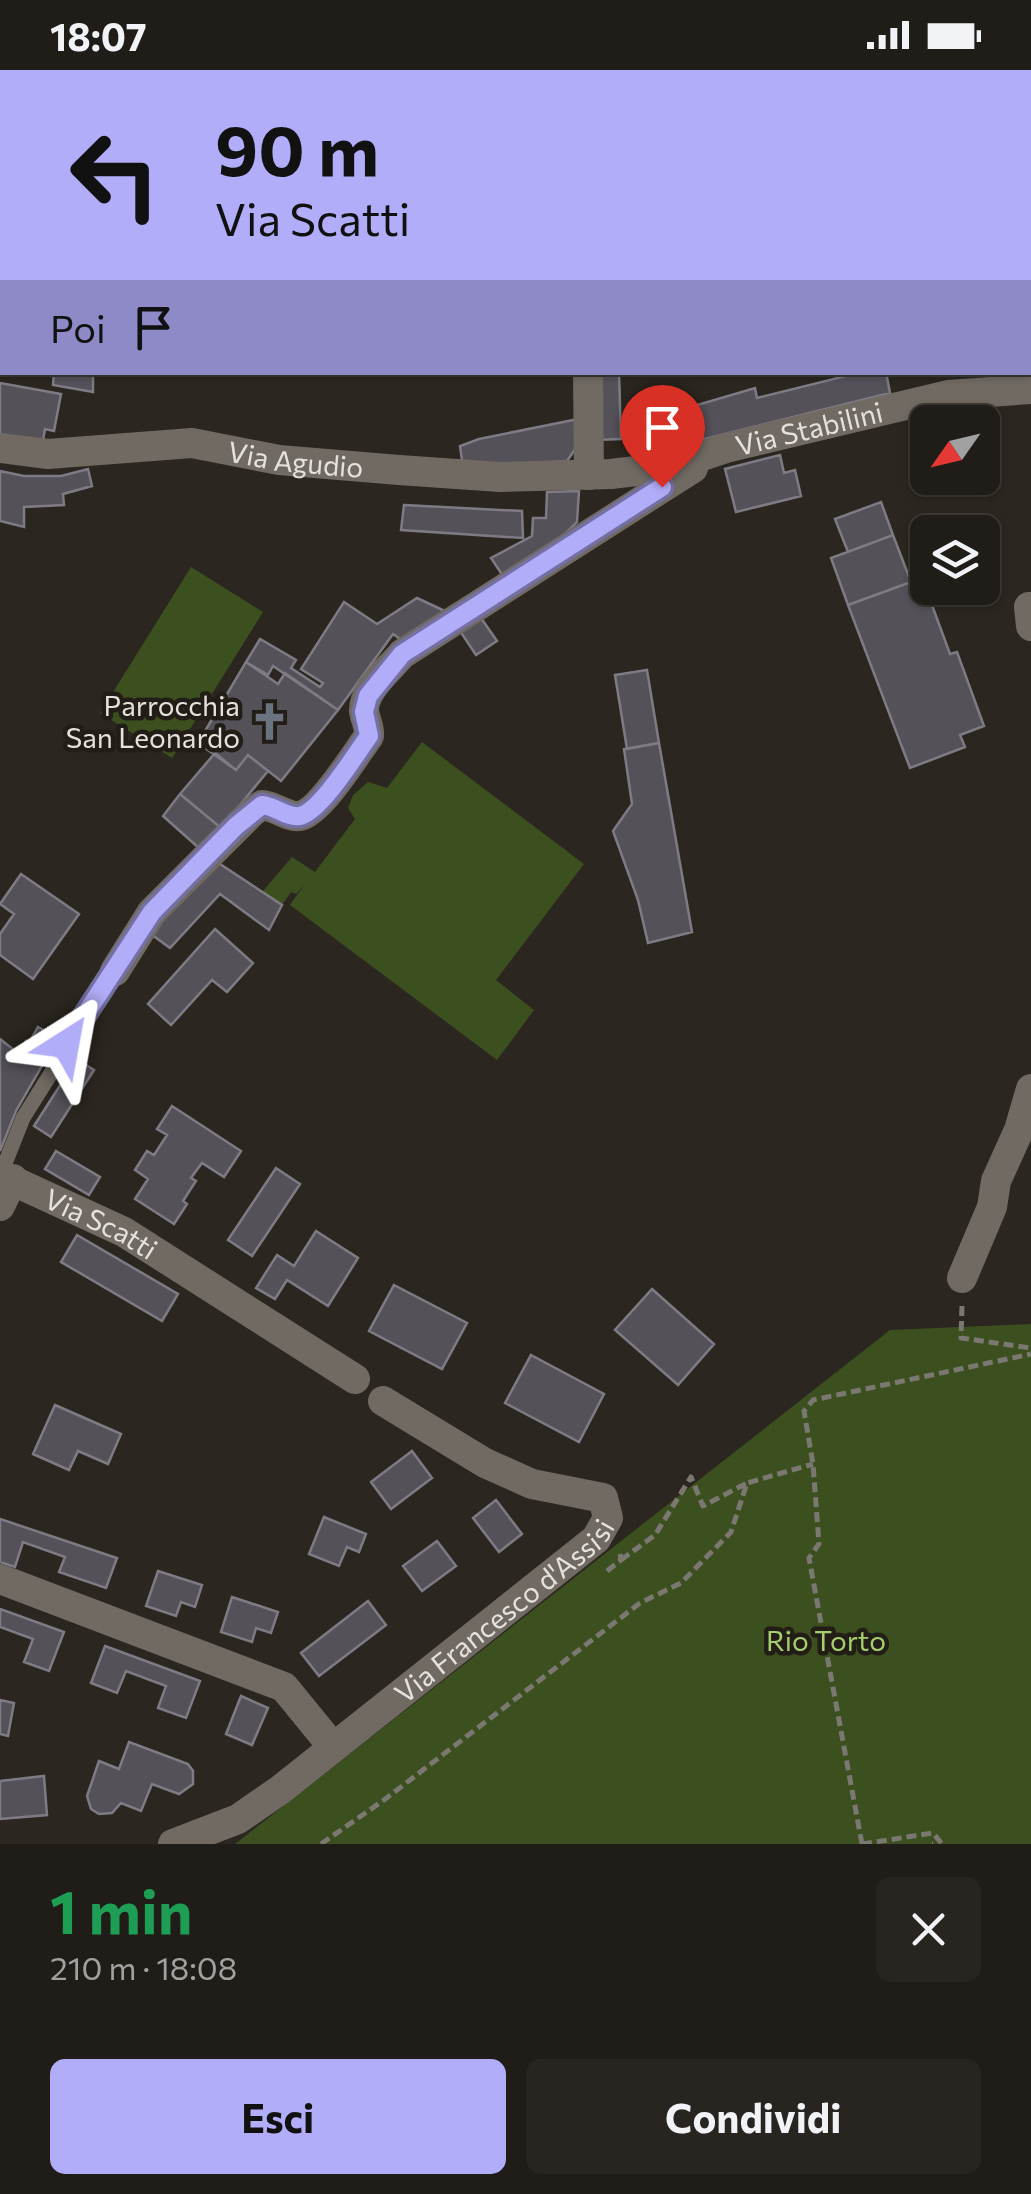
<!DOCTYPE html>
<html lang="it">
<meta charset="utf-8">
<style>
body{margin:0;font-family:Commissioner,sans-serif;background:#282520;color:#f1f3f6;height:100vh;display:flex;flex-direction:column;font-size:38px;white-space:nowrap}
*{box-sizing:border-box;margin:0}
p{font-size:32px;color:#a2a1a1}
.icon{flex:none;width:55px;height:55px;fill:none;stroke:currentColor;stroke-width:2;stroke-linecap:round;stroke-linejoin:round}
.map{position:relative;height:1774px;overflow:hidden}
.details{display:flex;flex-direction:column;background:#201c17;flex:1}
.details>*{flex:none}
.guide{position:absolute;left:0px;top:0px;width:1032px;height:305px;box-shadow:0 2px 8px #0004,0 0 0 2px #3d3a36;background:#b2adf9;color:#111;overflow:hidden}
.needle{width:65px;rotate:236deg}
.buttons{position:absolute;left:910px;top:335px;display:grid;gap:20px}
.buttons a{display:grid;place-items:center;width:90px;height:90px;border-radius:15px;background:#201c17;box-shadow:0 2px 8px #0004,0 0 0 2px #3d3a36;font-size:50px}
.pin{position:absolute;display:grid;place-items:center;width:85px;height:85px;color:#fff;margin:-102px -42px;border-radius:50% 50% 50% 0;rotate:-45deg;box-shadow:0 0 10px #0007}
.pin .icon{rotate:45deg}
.me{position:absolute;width:110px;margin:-55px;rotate:34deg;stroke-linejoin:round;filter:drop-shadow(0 0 8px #0008)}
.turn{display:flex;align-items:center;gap:35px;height:210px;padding:0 50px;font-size:45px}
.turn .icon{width:130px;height:130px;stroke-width:2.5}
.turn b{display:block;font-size:70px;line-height:85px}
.then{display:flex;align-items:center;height:95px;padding:0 50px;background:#0003;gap:20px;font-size:38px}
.round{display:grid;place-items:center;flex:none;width:105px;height:105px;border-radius:15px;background:#282520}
.overview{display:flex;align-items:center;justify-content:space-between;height:170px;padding:0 50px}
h1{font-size:60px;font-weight:700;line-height:75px;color:#1e9e55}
.cta{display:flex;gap:20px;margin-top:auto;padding:20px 50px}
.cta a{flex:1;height:115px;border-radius:15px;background:#b2adf9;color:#111;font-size:40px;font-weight:700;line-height:115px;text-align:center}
.cta a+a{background:#282520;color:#f1f3f6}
.status{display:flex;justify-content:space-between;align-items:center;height:70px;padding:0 50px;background:#201c17;direction:ltr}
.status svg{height:28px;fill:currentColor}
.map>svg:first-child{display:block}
.green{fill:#3c501f}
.building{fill:#555159;stroke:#7f7b84;stroke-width:2.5}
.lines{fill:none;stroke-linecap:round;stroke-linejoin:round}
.path{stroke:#7b7771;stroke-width:5;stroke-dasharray:10 5;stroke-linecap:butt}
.lane{stroke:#706a62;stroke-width:15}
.street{stroke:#706a62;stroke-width:30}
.route-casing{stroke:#7470a2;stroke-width:25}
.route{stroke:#b2adf9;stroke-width:18}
.labels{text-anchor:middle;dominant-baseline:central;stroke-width:9;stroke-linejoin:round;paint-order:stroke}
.street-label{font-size:28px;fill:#e5e2dd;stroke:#221d16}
.poi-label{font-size:28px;fill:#e5e2dd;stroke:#221d16;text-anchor:end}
.park-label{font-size:28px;fill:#a6d06e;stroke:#221d16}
</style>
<div class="status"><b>18:07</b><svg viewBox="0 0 49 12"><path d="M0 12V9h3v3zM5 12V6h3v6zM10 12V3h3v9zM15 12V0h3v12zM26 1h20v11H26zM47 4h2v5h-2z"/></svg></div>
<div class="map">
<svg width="1031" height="1774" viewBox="0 0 1031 1774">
<rect width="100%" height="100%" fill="#2b261f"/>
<!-- green -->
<path class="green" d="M191 497 263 542 172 688 100 643Z
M422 672 584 794 496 910 534 940 497 990 290 835 304 815 296 824 291 822 282 835 262 822 292 787 315 802 355 749 348 738 353 725 368 712 387 718Z
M1031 1254V1774H235L890 1260Z"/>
<!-- building -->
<path class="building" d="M0 0 44 2H2L0 79Z
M54 302H93V322L53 315Z
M591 302H619L621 369 594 370Z
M862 302H886L890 323 693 372 689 351 701 349 697 335 755 318 757 328Z
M0 313 61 324 54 361 45 359 42 376 0 367Z
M578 349V375L567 391 463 398 460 376 479 369Z
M780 385 784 403 795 400 801 426 736 442 725 399Z
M88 399 92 416 63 424 64 435 24 437V457L0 451V401L24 406H61Z
M579 421 577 452 556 473 503 506 491 488 532 466 533 448H546L547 422Z
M881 432 893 465 848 482 835 449Z
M404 435 522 441 523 468 401 460Z
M893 465 911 512 848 535 831 488Z
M922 508 950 584 957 582 984 656 960 665 965 677 910 698 848 535Z
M417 528 447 542 403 571 393 564 338 640 273 596 268 605 246 592 260 569 296 590 291 598 320 617 323 613 301 599 344 532 377 554Z
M481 548 497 571 476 585 460 561Z
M246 592 278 614 285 603 338 640 281 711 248 685 236 700 198 673Z
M647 600 659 673 627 679 615 605Z
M659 673 692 862 648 873 638 830 613 761 632 734 624 679Z
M215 683 236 700 248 685 268 701 221 758 180 724Z
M180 724 221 758 200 779 163 746Z
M214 790 282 835 269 860 220 824 170 878 151 864Z
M21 804 79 844 33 909 0 885V864L14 844 0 834Z
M215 859 253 893 227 922 212 910 171 955 148 934Z
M38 957 58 968 16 1041 0 1081V969L18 983 26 971 29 973Z
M77 989 94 1000 51 1067 34 1056Z
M172 1036 241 1081 224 1107 202 1093 191 1108 196 1111 183 1131 187 1134 174 1154 135 1129 148 1109 135 1100 147 1081 154 1085 167 1065 157 1059Z
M56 1081 100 1107 89 1125 45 1099Z
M276 1098 300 1114 252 1186 228 1170Z
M316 1161 358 1188 328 1236 287 1210 275 1229 256 1218 277 1185 294 1196Z
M77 1165 178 1224 162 1251 61 1192Z
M394 1215 467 1253 442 1299 369 1261Z
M652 1219 714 1274 678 1315 615 1260Z
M531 1285 604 1324 579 1372 505 1333Z
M55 1335 121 1364 108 1394 78 1381 69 1400 33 1384Z
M412 1381 432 1408 391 1439 371 1412Z
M496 1430 522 1464 499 1482 473 1448Z
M324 1447 366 1464 359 1482 347 1477 339 1496 309 1484Z
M0 1449 117 1488 106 1518 59 1502 65 1487 23 1472 15 1497 0 1492Z
M437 1471 456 1496 422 1521 403 1496Z
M158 1501 202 1515 195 1537 181 1532 176 1546 146 1536Z
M232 1527 278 1542 271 1563 256 1558 252 1572 221 1562Z
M368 1531 386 1555 319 1606 301 1583Z
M0 1539 64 1562 49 1601 24 1592 33 1569 0 1557Z
M105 1576 200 1611 186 1648 158 1638 166 1616 126 1601 117 1623 91 1613Z
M241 1626 268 1638 252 1675 226 1664Z
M0 1630 14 1633 8 1666 0 1664Z
M129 1672 188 1694 193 1701V1714L179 1724 152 1714 141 1741 121 1733 112 1743 99 1744 91 1739 87 1726 99 1691 119 1699Z
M44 1706 47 1745 0 1749V1711Z"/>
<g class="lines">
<!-- path -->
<path class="path" d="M962 1236 961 1268 1031 1278
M621 1490 655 1465 691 1407 703 1436 747 1413
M607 1501 621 1490 620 1484
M321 1774 384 1730 640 1533 681 1513 731 1462 747 1413 813 1394
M862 1774 809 1488 819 1474 813 1394 804 1341 813 1330 1031 1284
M862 1774 933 1763 942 1774
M932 1774H933"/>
<!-- lane -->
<path class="lane" d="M0 1106 23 1048 115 901"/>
<!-- street -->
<g class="street">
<path d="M481 0 482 2"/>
<path d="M442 2 445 0"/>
<path d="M0 154H2"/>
<path d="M588 302 589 405"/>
<path id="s1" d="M0 378 48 384 192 373 279 390 399 400 500 407 611 404 669 397 726 378 948 325 1031 319"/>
<path d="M1029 537 1031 556"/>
<path d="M115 901 152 842 252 742 262 735C275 736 288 748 300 746 321 741 355 685 369 666 370 656 365 650 364 641 363 620 390 599 402 584L693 398"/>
<path id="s2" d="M0 1105 124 1162 355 1309"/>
<path d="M0 1136 13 1109"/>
<path d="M962 1208 992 1137 996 1111 1019 1060 1031 1019"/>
<path d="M0 1509 284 1617 333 1677"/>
<path id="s3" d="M173 1774 238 1749 280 1720 596 1469 608 1448 603 1428 532 1414 485 1393 383 1331"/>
</g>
</g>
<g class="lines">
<defs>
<path id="route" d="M66 974 152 842 236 756 262 735C275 736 287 748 300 746 321 741 355 685 369 666L364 642 368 626 402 584 662 417"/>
</defs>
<!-- route casing -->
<use href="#route" class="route-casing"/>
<!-- route -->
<use href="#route" class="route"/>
</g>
<!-- icons -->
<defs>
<symbol id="church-bare" viewBox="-9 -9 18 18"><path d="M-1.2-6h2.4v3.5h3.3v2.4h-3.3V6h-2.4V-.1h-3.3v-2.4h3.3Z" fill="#6b7280" stroke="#221d16" stroke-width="2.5" paint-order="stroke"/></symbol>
</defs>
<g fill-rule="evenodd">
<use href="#church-bare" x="242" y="624" width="55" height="55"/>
</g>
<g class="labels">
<!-- street labels -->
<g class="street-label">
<text stroke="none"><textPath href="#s1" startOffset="818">Via Stabilini</textPath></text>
<text stroke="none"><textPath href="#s1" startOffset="298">Via Agudio</textPath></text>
<text stroke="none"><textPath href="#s2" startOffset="112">Via Scatti</textPath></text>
<text stroke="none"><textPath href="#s3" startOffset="408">Via Francesco d'Assisi</textPath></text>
</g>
<!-- poi labels -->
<g class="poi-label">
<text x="240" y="635">Parrocchia<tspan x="240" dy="32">San Leonardo</tspan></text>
</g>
<!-- park labels -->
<g class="park-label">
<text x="826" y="1570">Rio Torto</text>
</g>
</g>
</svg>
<div class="buttons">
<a><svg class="needle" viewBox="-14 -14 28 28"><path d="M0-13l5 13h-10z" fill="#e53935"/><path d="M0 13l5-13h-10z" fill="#a2a1a1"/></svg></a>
<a><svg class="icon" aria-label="layers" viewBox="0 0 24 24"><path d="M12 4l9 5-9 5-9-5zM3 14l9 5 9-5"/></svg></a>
</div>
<div class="pin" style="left:662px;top:417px;background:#d93025"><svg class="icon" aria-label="arrive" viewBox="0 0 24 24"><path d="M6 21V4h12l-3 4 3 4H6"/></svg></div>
<svg class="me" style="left:66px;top:974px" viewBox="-20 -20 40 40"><path d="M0-17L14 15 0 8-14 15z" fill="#b2adf9" stroke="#fff" stroke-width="4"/></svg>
<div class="guide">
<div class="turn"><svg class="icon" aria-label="left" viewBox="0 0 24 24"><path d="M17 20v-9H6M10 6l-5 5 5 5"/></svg><div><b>90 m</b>Via Scatti</div></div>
<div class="then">Poi<svg class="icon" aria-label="arrive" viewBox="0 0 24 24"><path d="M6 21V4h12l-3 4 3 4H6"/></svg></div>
</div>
</div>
<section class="details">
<div class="overview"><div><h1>1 min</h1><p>210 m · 18:08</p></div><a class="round"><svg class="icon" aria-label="close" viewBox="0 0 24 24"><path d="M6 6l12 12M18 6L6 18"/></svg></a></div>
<div class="cta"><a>Esci</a><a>Condividi</a></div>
</section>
